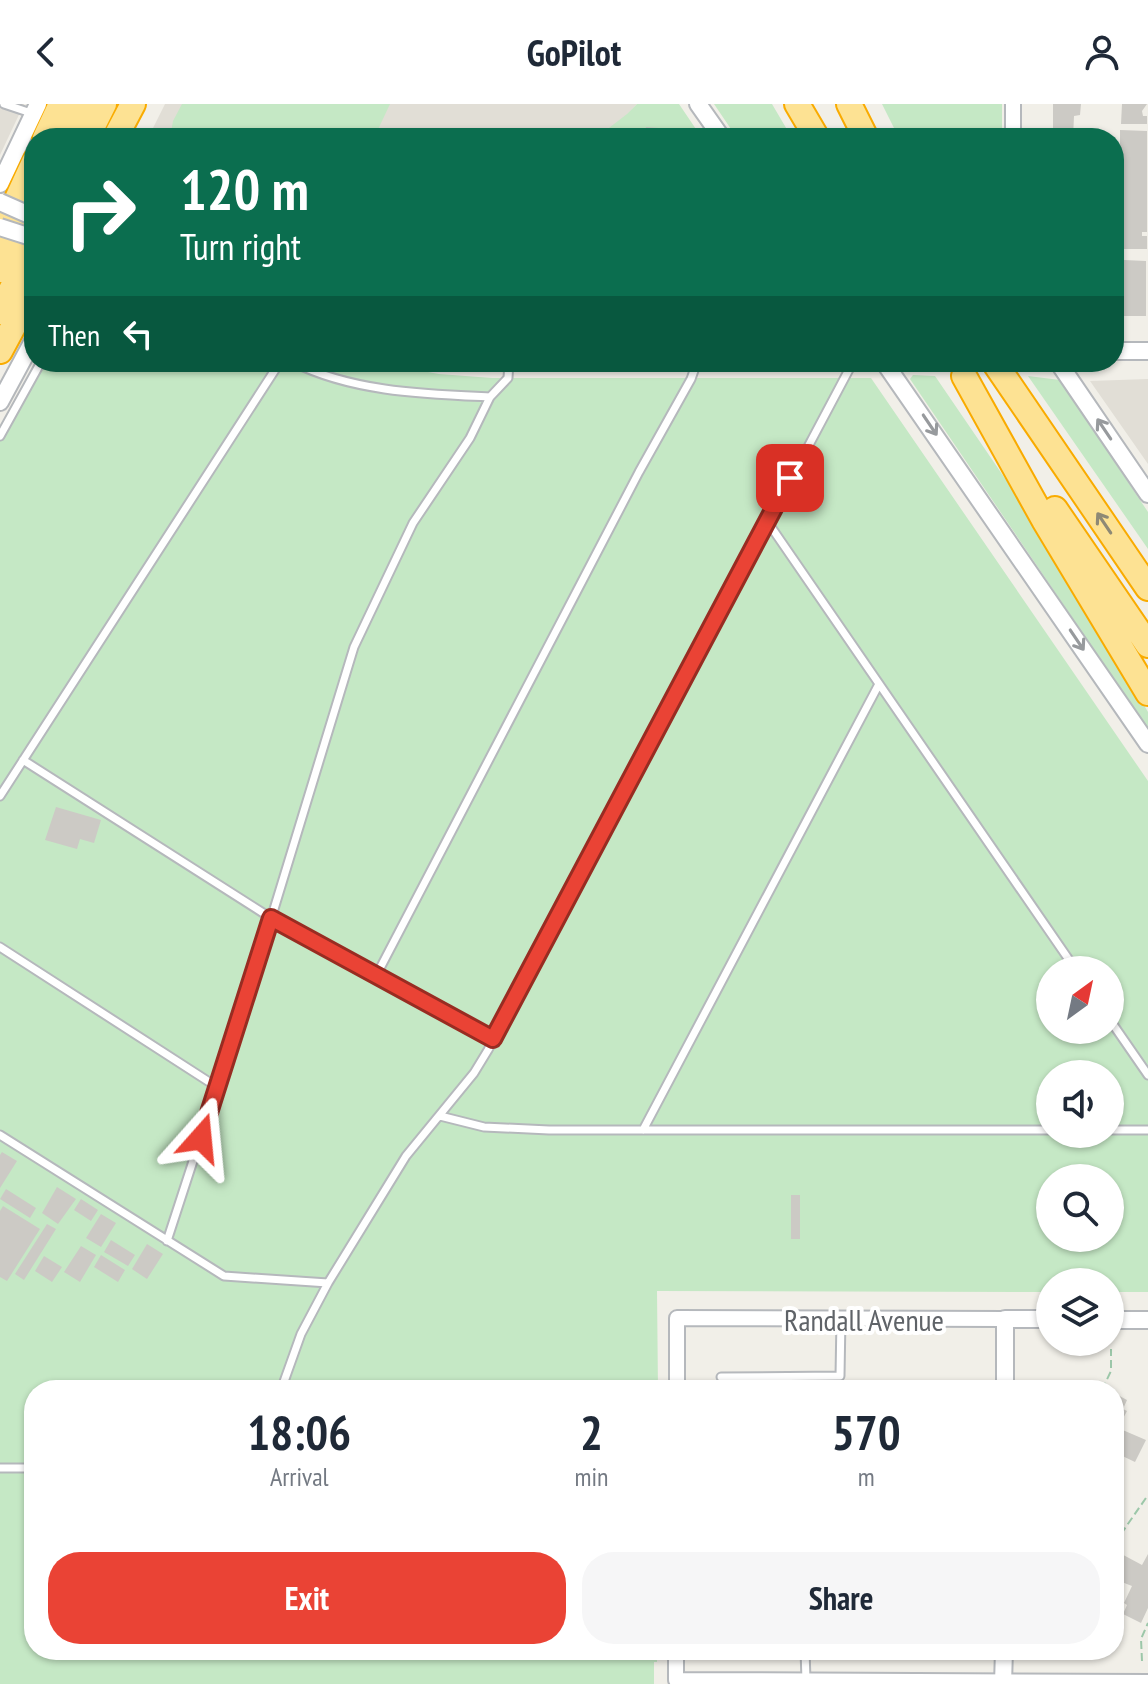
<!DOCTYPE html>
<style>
body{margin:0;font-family:"PT Sans Narrow",sans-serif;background:#f6f6f7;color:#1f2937;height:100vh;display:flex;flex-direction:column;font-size:30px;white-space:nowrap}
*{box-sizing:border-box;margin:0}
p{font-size:26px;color:#747a83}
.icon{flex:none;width:44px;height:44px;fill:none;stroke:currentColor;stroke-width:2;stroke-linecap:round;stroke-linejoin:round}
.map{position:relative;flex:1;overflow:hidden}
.sheet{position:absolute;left:24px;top:1276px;width:1100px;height:280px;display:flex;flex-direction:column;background:#fff;border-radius:32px;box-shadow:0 2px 6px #0004}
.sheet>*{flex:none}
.top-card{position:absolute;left:24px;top:24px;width:1100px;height:244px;border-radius:32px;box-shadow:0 2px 6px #0004;background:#0b6e4f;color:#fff;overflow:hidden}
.needle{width:52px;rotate:33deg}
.fabs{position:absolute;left:1036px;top:852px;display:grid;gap:16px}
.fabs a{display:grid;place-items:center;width:88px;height:88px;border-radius:50%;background:#fff;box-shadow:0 2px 6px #0004;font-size:40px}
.pin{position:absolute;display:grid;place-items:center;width:68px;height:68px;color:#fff;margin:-34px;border-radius:16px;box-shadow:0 4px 12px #0006}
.me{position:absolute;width:88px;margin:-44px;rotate:18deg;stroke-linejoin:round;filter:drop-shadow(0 0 6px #0008)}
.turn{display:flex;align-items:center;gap:28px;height:168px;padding:0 24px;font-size:36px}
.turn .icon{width:104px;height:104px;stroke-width:2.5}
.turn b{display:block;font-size:56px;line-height:68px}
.then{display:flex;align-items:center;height:76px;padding:0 24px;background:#0003;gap:16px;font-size:30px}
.eta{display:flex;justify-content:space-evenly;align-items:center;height:136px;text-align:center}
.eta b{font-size:48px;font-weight:700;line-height:56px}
.button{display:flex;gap:16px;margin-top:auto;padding:16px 24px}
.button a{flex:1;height:92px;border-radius:32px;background:#ea4335;color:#fff;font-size:32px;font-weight:700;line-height:92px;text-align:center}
.button a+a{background:#f6f6f7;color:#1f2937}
header{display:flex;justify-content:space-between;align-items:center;height:104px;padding:0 24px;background:#fff;font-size:36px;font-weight:700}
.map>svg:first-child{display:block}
.education{fill:#e1ded6}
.green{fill:#c5e8c5;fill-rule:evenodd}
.building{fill:#cccac5}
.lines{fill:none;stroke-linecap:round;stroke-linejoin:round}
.service-casing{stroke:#b5b8bc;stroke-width:11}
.minor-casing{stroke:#b5b8bc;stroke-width:18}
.tertiary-casing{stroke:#b5b8bc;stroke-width:20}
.motorway-casing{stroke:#f9ab00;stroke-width:28}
.path{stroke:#9cc7a9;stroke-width:2;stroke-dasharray:8 4;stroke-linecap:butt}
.service{stroke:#fff;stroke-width:7}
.minor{stroke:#fff;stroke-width:14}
.tertiary{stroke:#fff;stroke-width:16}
.motorway{stroke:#fde293;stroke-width:24}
.tertiary-bridge-casing{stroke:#b5b8bc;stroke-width:20;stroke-linecap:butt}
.tertiary-bridge{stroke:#fff;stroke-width:16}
.oneway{stroke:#979a9d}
.oneway2{stroke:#8e8975}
.route-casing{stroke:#982c22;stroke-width:20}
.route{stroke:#ea4335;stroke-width:14}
.labels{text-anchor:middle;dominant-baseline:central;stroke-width:8;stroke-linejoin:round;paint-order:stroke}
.street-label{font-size:30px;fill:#5f6368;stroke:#fff}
</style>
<header><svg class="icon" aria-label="back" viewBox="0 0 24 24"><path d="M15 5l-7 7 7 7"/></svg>GoPilot<svg class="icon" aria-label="person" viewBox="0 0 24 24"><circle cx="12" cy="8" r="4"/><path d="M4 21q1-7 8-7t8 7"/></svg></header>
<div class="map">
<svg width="1148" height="1580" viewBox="0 0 1148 1580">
<rect width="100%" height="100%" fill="#f1efe8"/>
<!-- education -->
<path class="education" d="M0 0H24L0 51Z
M165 0H637L606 34H148Z
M1148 275V360L1090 277Z"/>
<!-- green -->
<path class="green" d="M182 0H390L374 34H170L173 17Z
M637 0H679L702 34H596L627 10Z
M714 0H772L792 34H737Z
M882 0H1002V34H899Z
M36 258H373L439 270 492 274H871L1148 677V1188H1110V1178H1050V1188L657 1187 658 1286H34V1546H657V1558H654V1580H0V324ZM1050 866H1110V926H1050ZM1050 970H1110V1030H1050ZM1050 1074H1110V1134H1050Z
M913 271 935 272 1049 439 1148 608V625L910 275Z
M1028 272 1060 276 1148 408V445Z"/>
<!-- building -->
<path class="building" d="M1053 0H1081L1080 11 1074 12 1073 34H1053Z
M1122 0H1147L1142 7 1143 12H1147V20H1121Z
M646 23 683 26 682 34H645Z
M1120 26 1147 27V128H1142V132H1147V145H1120Z
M1124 156 1146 157V212H1114V200H1124Z
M56 703 101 716 94 739 80 735 77 745 45 736Z
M2 1048 17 1057 0 1084V1051Z
M57 1083 76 1095 58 1120 42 1109Z
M6 1085 36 1104 30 1114 0 1095Z
M791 1091H800V1135H791Z
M81 1095 98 1106 91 1117 74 1106Z
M3 1102 40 1125 7 1177 0 1173V1107Z
M101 1110 116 1119 101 1143 86 1134Z
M47 1120 56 1125 24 1176 15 1170Z
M111 1136 135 1151 128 1162 104 1148Z
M147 1140 163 1150 147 1175 132 1165Z
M81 1142 96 1151 80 1178 64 1168Z
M101 1151 125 1166 118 1178 94 1163Z
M44 1152 62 1163 52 1178 35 1167Z
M1114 1289 1127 1296 1123 1305 1127 1307 1118 1324 1146 1336 1135 1358 1114 1348Z
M1114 1446 1142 1461 1148 1450V1504L1141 1519 1123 1510 1127 1501 1124 1499 1132 1482 1114 1475Z"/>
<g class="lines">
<defs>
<path id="service" d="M4 0 31 9
M293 258C352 288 425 290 490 293
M0 332 41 258
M767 417 1076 866
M23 656 271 814 493 935
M0 692 280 258
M0 843 217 983
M376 872 639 368 691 275 697 258
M1110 916 1148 971
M440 1012 484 1023 549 1026H1050
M643 1026 879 580
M1110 1026H1148
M0 1031 224 1172 328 1179
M167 1137 260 851 354 543 413 419 470 334 490 293 508 274 509 258
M721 1273 840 1272 841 1214
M281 1286 301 1230 328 1179 406 1052 474 969 488 946 853 258
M0 1364H34
M805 1546 806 1576"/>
<path id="minor" d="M1013 0V34
M677 1286V1214L1005 1215
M676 1546V1576L1148 1578"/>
<path id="tertiary" d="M698 0 722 34
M0 80 38 0
M1114 247H1148
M884 258 1148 640
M1058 258 1148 390
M0 298 34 235
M1110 1216H1148
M1005 1286V1215H1050
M1003 1580 1004 1546"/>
<path id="motorway" d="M797 0 817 34
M849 0 866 34
M45 34 61 0
M66 34 84 0
M87 34 104 0
M115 34 133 0
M0 132 34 58
M0 166 34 99
M0 208 34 140
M0 247 34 184
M994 258 1148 484
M964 272 1044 416 1148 589
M1055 405 1148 541"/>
</defs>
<!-- service casing -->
<use href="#service" class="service-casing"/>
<!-- minor casing -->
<use href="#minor" class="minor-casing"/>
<!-- tertiary casing -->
<use href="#tertiary" class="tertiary-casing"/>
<!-- motorway casing -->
<use href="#motorway" class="motorway-casing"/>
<!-- path -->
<path class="path" d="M1102 1286 1111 1267V1245
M1114 1440 1148 1391
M1142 1557 1141 1535 1148 1519"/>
<!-- service -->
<use href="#service" class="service"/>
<!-- minor -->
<use href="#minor" class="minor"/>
<!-- tertiary -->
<use href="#tertiary" class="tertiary"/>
<!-- motorway -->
<use href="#motorway" class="motorway"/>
<defs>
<path id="tertiary-bridge" d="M0 98 34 113
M0 123 34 134"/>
</defs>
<!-- tertiary-bridge casing -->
<use href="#tertiary-bridge" class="tertiary-bridge-casing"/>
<!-- tertiary-bridge -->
<use href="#tertiary-bridge" class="tertiary-bridge"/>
</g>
<!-- one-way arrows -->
<defs><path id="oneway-shaft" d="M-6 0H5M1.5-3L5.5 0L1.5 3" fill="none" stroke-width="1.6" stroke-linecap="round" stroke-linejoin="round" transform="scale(2)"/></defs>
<g class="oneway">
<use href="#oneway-shaft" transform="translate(930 321) rotate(56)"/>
<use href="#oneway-shaft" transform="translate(1104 325) rotate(-124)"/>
<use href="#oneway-shaft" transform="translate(1077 536) rotate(56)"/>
</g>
<use class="oneway2" href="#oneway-shaft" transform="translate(1104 419) rotate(-124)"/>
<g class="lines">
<defs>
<path id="route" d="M201 1034 271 814 493 935 790 374"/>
</defs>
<!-- route casing -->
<use href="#route" class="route-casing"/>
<!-- route -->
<use href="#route" class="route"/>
</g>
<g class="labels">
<!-- street labels -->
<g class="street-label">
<text x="864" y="1215">Randall Avenue</text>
</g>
</g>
</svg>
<div class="fabs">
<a><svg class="needle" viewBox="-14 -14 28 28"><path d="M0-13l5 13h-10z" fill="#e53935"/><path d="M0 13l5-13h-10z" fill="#747a83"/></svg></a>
<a><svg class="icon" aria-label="sound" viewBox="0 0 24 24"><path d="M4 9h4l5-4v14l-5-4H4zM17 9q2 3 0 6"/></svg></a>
<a><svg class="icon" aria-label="search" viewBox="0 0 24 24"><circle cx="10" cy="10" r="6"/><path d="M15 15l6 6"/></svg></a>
<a><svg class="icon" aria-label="layers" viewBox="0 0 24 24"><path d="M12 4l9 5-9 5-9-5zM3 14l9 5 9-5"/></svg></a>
</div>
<div class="pin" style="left:790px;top:374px;background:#d93025"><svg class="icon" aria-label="arrive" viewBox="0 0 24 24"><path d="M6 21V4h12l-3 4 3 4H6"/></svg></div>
<svg class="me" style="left:201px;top:1034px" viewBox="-20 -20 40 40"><path d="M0-17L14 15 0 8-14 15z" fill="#ea4335" stroke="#fff" stroke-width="4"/></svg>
<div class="top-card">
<div class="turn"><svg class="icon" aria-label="right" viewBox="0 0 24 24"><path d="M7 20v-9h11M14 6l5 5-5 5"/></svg><div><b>120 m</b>Turn right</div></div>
<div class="then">Then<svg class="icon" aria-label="left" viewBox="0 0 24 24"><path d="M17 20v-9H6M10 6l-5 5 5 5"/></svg></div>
</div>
<section class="sheet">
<div class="eta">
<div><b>18:06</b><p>Arrival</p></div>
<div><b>2</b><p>min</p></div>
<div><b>570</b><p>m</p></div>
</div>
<div class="button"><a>Exit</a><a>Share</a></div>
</section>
</div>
